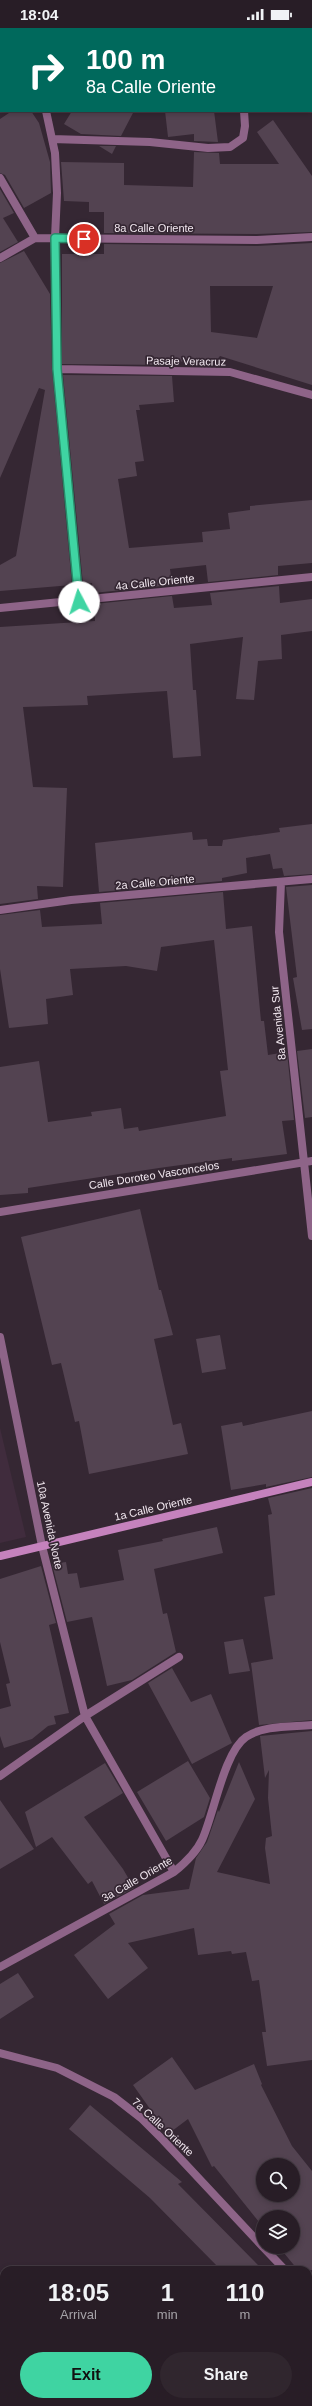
<!DOCTYPE html>
<style>
body{margin:0;font-family:Helvetica,sans-serif;background:#30262e;color:#f1f3f6;height:100vh;display:flex;flex-direction:column;font-size:15px;white-space:nowrap}
*{box-sizing:border-box;margin:0}
p{font-size:13px;color:#a5a2a7}
.icon{flex:none;width:22px;height:22px;fill:none;stroke:currentColor;stroke-width:2;stroke-linecap:round;stroke-linejoin:round}
.map{position:relative;flex:1;overflow:hidden}
.details{position:absolute;left:0px;top:2238px;width:312px;height:140px;display:flex;flex-direction:column;background:#281d26;border-radius:12px 12px 0 0;box-shadow:0 2px 6px #0003,0 0 0 1px #443b43}
.details>*{flex:none}
.hud{position:absolute;left:0px;top:0px;width:312px;height:84px;box-shadow:0 2px 6px #0003,0 0 0 1px #443b43;background:#00695c;color:#fff;overflow:hidden}
.controls{position:absolute;left:256px;top:2130px;display:grid;gap:8px}
.controls a{display:grid;place-items:center;width:44px;height:44px;border-radius:50%;background:#281d26;box-shadow:0 2px 6px #0003,0 0 0 1px #443b43;font-size:20px}
.pin{position:absolute;display:grid;place-items:center;width:34px;height:34px;color:#fff;margin:-17px;border:2px solid #fff;border-radius:50%;box-shadow:0 1px 4px #0007}
.me{position:absolute;width:44px;margin:-22px;rotate:355deg;stroke-linejoin:round;filter:drop-shadow(0 0 3px #0008)}
.turn{display:flex;align-items:center;gap:14px;height:84px;padding:0 20px;font-size:18px}
.turn .icon{width:52px;height:52px;stroke-width:2.5}
.turn b{display:block;font-size:28px;line-height:34px}
.eta{display:flex;justify-content:space-evenly;align-items:center;height:68px;text-align:center}
.eta b{font-size:24px;font-weight:700;line-height:28px}
.cta{display:flex;gap:8px;margin-top:auto;padding:8px 20px}
.cta a{flex:1;height:46px;border-radius:24px;background:#3fd4a2;color:#111;font-size:16px;font-weight:700;line-height:46px;text-align:center}
.cta a+a{background:#30262e;color:#f1f3f6}
.status{display:flex;justify-content:space-between;align-items:center;height:28px;padding:0 20px;background:#281d26;direction:ltr}
.status svg{height:11px;fill:currentColor}
.map>svg:first-child{display:block}
.built{fill:#402c3d}
.building{fill:#534351;fill-rule:evenodd}
.lines{fill:none;stroke-linecap:round;stroke-linejoin:round}
.street{stroke:#8e6488;stroke-width:8}
.secondary{stroke:#c582bd;stroke-width:8}
.route-casing{stroke:#298a69;stroke-width:10}
.route{stroke:#3fd4a2;stroke-width:7}
.labels{text-anchor:middle;dominant-baseline:central;stroke-width:3.5;stroke-linejoin:round;paint-order:stroke}
.street-label{font-size:11px;fill:#f2e8f0;stroke:#352733}
</style>
<div class="status"><b>18:04</b><svg viewBox="0 0 49 12"><path d="M0 12V9h3v3zM5 12V6h3v6zM10 12V3h3v9zM15 12V0h3v12zM26 1h20v11H26zM47 4h2v5h-2z"/></svg></div>
<div class="map">
<svg width="312" height="2378" viewBox="0 0 312 2378">
<rect width="100%" height="100%" fill="#352733"/>
<!-- built -->
<path class="built" d="M0 1400 26 1509 0 1515Z"/>
<!-- building -->
<path class="building" d="M12 83H31L39 95 50 134 51 165 24 180 5 147 0 145V91Z
M72 83H134L121 108 81 106 64 96Z
M165 83H214L218 114 194 113V106L168 109Z
M273 92 312 148V204L257 206 104 205V184H89V174L64 173 61 134 124 135V157L193 159 194 124 219 125 220 136H279L257 104Z
M99 118H116L112 126Z
M0 161 14 185 3 190 18 214 0 224Z
M312 215V357L220 328 212 338 171 332V337L62 336V226H104V216L257 218ZM210 258H273L257 310 211 304Z
M24 223 50 266 52 342 72 557 0 563V537L16 528 45 362 39 360 0 450V235Z
M63 347 172 348 174 374 139 377 140 382H136L144 433 135 434 137 448 118 451 129 520 203 514 202 504 230 501 228 485 250 482V478L312 472V535L278 538V547L208 554 206 537 170 541 172 557 93 565 92 555 83 556Z
M279 558 280 575 312 571V603L281 607 282 631 258 633 254 672 236 671 243 609 190 616 193 662H196L201 728 173 730 167 663 87 668 88 677 23 679 33 759 67 760 63 859 37 858 38 871 0 876V599L95 593 94 576 172 568 174 580 212 577 210 565Z
M312 796V846L284 848 282 840 273 841 270 826 246 830 247 845 222 850V853L99 864 95 815 192 804 193 812 207 811 208 818H222L223 812 280 804 279 800Z
M312 857V1001L302 1002 293 950 297 949 286 859Z
M223 864 226 901 252 898 261 993H264L268 1027 287 1024 294 1092 282 1093 287 1126 232 1133V1130L159 1140 28 1160V1165L0 1167V1039L39 1033 48 1094 92 1088 91 1084 121 1080 124 1101 138 1099 139 1103 226 1088 220 1043 228 1042 214 912 161 919 157 943 126 938 70 941 73 967 46 971 48 996 9 1000 0 941V887L40 882 42 899 102 896 100 875Z
M312 1021V1089L305 1090 297 1023Z
M140 1181 159 1262H161L173 1307 154 1311 173 1397 181 1395 188 1426 89 1446 79 1393 75 1394 61 1335 52 1337 21 1209Z
M220 1307 226 1341 202 1345 196 1311Z
M312 1383V1449L266 1459V1456L231 1462 221 1398 242 1394 243 1398Z
M312 1460V1692L259 1697 251 1635 273 1631 264 1569 275 1567 268 1487 272 1486 268 1470Z
M217 1499 223 1525 154 1541 163 1586 167 1585 176 1624 132 1652 107 1658 92 1589 67 1594 52 1536 66 1534 68 1546 77 1545 80 1560 124 1552 118 1522 163 1513 162 1511Z
M41 1538 56 1595 49 1597 69 1685 54 1688 56 1696 48 1698 32 1711 4 1720 0 1708V1681L11 1678 6 1656 10 1655 0 1614V1551Z
M243 1611 250 1643 229 1646 224 1614Z
M172 1640 191 1674 211 1666 232 1715 192 1736 148 1655Z
M312 1703V2032L267 2038 262 2004H266L259 1952 252 1953 246 1924 232 1926 231 1923 198 1927 194 1900 128 1915 148 1940 108 1971 74 1927 115 1896 109 1886 143 1867 189 1861 196 1830 207 1814 218 1782 219 1784 239 1734 255 1771 217 1844 270 1856 265 1820 266 1810 272 1808 268 1770 269 1742 265 1750 260 1708Z
M188 1733 210 1770 204 1789 166 1813 137 1764Z
M105 1735 123 1765 84 1789 123 1841 134 1860 104 1876 92 1853 88 1856 52 1809 36 1819 25 1784Z
M0 1772 34 1821 0 1841Z
M18 1945 34 1969 0 1991V1956Z
M172 2029 195 2062 254 2036 262 2056 261 2057 292 2118 312 2143V2242H298L279 2219H293V2189H263V2199L214 2138 212 2139 188 2091 168 2106 133 2057ZM263 2137H293V2167H263Z
M90 2077 182 2154 178 2156 263 2242H221L150 2170 69 2101Z"/>
<g class="lines">
<!-- street -->
<path class="street" d="M232 0V1
M0 51H1
M46 83 55 125 57 165 55 210 57 341 79 574
M52 111 150 114 208 120 230 119 243 110 245 98 244 83
M0 150 35 210
M0 230 35 210 257 212 312 209
M57 341 230 344 312 367
M0 580 312 549
M281 854 279 904 312 1208
M0 882 71 872 312 851
M0 1184 312 1133
M0 1309 42 1518 85 1688 174 1844
M0 1748 85 1688 179 1629
M0 1939 174 1844C185 1835 196 1825 202 1812 214 1786 224 1724 246 1709 263 1697 292 1699 312 1697
M0 2025 57 2040 114 2069 141 2090 163 2112 263 2219
M263 2219 285 2242
M308 2266 312 2270"/>
<!-- secondary -->
<path class="secondary" d="M0 1528 312 1454"/>
</g>
<g class="lines">
<defs>
<path id="route" d="M79 574 57 341 55 210 84 211"/>
</defs>
<!-- route casing -->
<use href="#route" class="route-casing"/>
<!-- route -->
<use href="#route" class="route"/>
</g>
<g class="labels">
<!-- street labels -->
<g class="street-label">
<text x="154" y="200">8a Calle Oriente</text>
<text transform="translate(186 333) rotate(1)">Pasaje Veracruz</text>
<text transform="translate(155 554) rotate(-6)">4a Calle Oriente</text>
<text transform="translate(155 854) rotate(-5)">2a Calle Oriente</text>
<text transform="translate(278 995) rotate(-96)">8a Avenida Sur</text>
<text transform="translate(154 1147) rotate(-9)">Calle Doroteo Vasconcelos</text>
<text transform="translate(153 1480) rotate(-13)">1a Calle Oriente</text>
<text transform="translate(50 1497) rotate(78)">10a Avenida Norte</text>
<text transform="translate(137 1851) rotate(-30)">3a Calle Oriente</text>
<text transform="translate(163 2099) rotate(43)">7a Calle Oriente</text>
</g>
</g>
</svg>
<div class="controls">
<a><svg class="icon" aria-label="search" viewBox="0 0 24 24"><circle cx="10" cy="10" r="6"/><path d="M15 15l6 6"/></svg></a>
<a><svg class="icon" aria-label="layers" viewBox="0 0 24 24"><path d="M12 4l9 5-9 5-9-5zM3 14l9 5 9-5"/></svg></a>
</div>
<div class="pin" style="left:84px;top:211px;background:#d93025"><svg class="icon" aria-label="arrive" viewBox="0 0 24 24"><path d="M6 21V4h12l-3 4 3 4H6"/></svg></div>
<svg class="me" style="left:79px;top:574px" viewBox="-20 -20 40 40"><circle r="19" fill="#fff"/><path d="M0-13L10 11 0 6-10 11z" fill="#3fd4a2"/></svg>
<div class="hud">
<div class="turn"><svg class="icon" aria-label="right" viewBox="0 0 24 24"><path d="M7 20v-9h11M14 6l5 5-5 5"/></svg><div><b>100 m</b>8a Calle Oriente</div></div>
</div>
<section class="details">
<div class="eta">
<div><b>18:05</b><p>Arrival</p></div>
<div><b>1</b><p>min</p></div>
<div><b>110</b><p>m</p></div>
</div>
<div class="cta"><a>Exit</a><a>Share</a></div>
</section>
</div>
